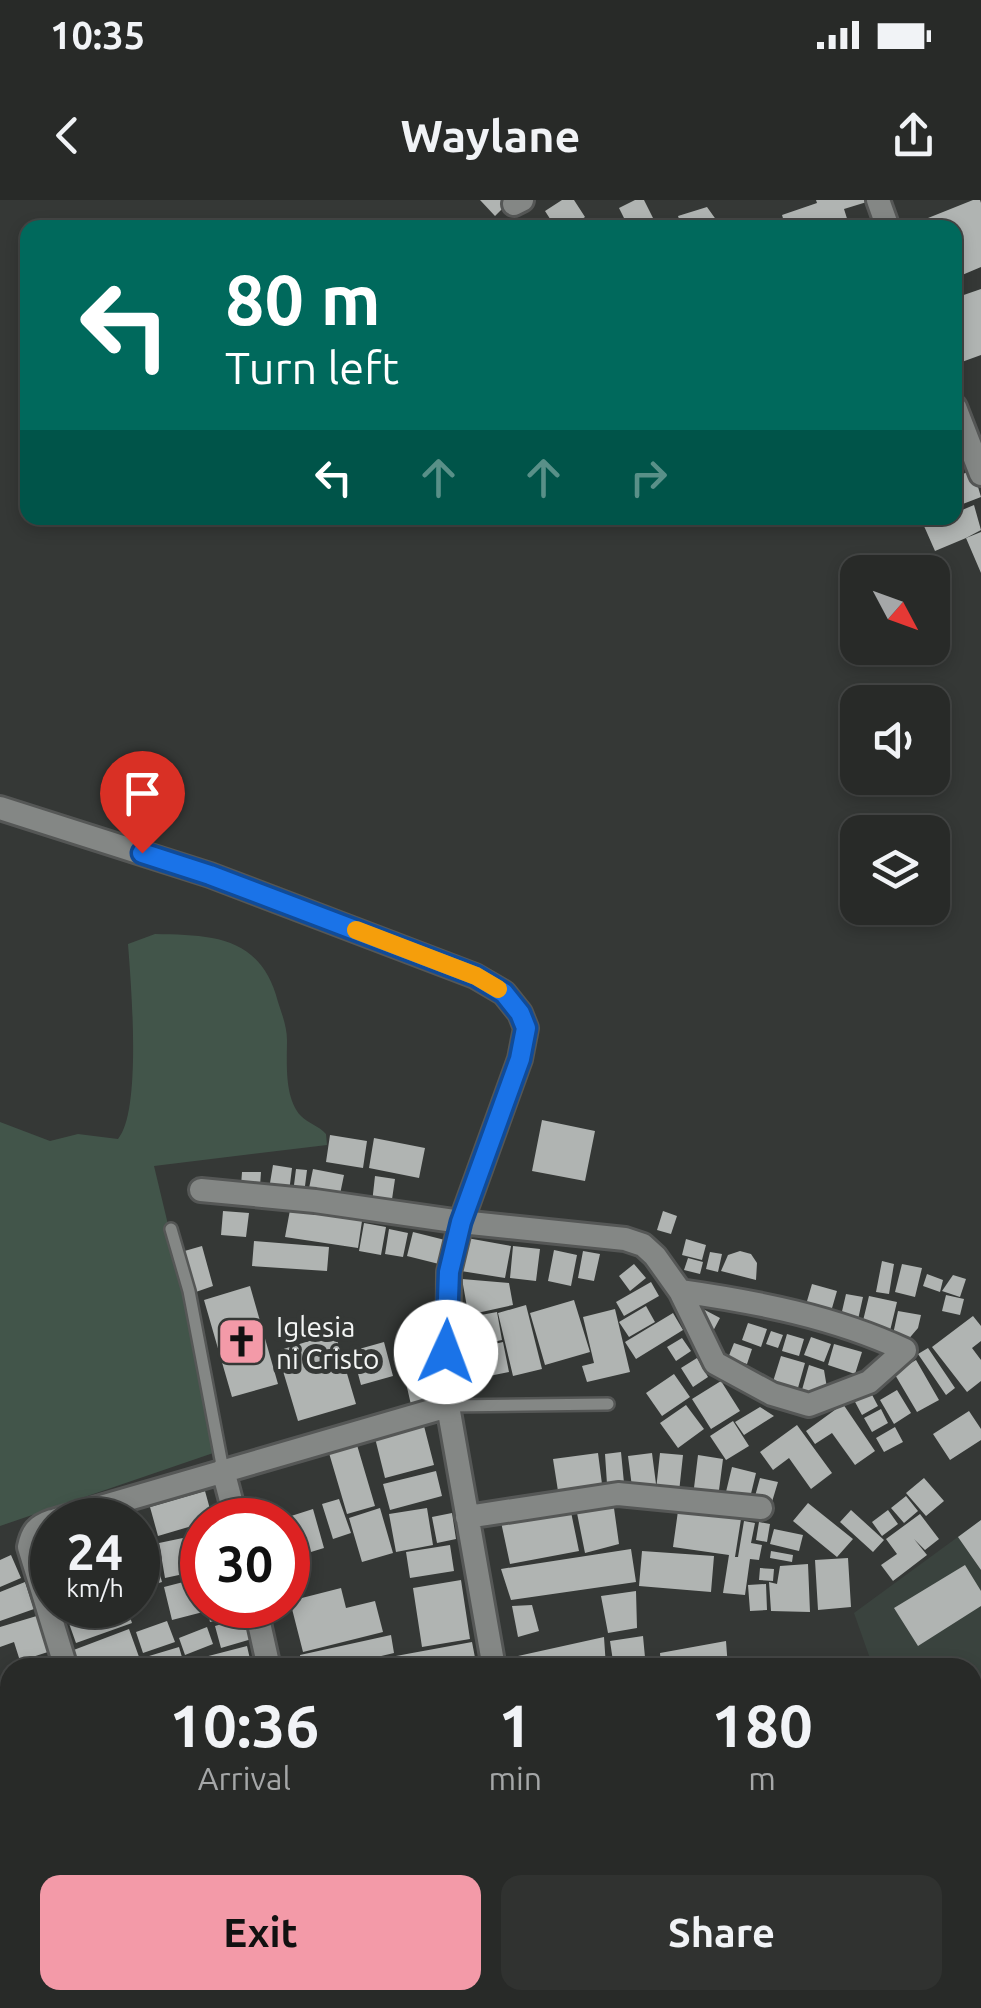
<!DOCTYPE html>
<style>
body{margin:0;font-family:Ubuntu,sans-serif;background:#303230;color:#f1f3f6;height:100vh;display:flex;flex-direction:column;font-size:38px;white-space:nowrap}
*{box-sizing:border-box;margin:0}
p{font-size:32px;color:#a5a7a8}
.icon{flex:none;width:55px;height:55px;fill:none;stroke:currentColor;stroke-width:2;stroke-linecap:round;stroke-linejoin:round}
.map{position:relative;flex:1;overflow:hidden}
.side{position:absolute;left:0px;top:1458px;width:982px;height:352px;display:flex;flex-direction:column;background:#282a28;border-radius:30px 30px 0 0;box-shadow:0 5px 15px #0003,0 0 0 2px #444645}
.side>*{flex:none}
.guide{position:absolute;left:20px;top:20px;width:942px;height:305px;border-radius:20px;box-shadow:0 5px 15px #0003,0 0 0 2px #444645;background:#00695c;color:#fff;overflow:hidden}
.needle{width:65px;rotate:131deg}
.buttons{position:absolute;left:840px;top:355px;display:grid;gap:20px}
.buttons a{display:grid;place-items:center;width:110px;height:110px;border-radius:20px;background:#282a28;box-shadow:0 5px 15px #0003,0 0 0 2px #444645;font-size:50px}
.speed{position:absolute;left:30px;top:1298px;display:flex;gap:20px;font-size:50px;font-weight:700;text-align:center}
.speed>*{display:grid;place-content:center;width:130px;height:130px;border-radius:50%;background:#282a28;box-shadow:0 5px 15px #0003,0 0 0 2px #444645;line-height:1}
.speed small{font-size:25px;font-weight:400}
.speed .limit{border:15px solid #d22;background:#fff;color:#111}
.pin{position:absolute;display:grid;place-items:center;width:85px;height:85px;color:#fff;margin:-102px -42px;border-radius:50% 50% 50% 0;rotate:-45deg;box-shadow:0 0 10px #0007}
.pin .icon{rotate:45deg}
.me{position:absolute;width:110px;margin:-55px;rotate:2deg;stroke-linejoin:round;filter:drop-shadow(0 0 8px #0008)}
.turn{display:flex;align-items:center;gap:35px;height:210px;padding:0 40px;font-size:45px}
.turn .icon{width:130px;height:130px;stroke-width:2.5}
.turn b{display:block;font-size:70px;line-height:85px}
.lanes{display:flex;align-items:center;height:95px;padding:0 40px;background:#0003;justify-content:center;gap:50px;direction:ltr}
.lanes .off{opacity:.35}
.eta{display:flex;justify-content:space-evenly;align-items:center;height:170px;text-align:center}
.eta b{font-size:60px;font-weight:600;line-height:70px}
.cta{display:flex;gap:20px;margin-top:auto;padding:20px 40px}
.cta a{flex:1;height:115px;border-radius:20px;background:#f39aa8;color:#111;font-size:40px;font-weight:600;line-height:115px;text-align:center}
.cta a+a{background:#303230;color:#f1f3f6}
.status{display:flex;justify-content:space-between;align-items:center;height:70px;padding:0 50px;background:#282a28;direction:ltr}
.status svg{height:28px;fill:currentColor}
header{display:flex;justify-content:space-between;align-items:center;height:130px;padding:0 40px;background:#282a28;font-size:45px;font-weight:600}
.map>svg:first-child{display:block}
.built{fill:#3a433e}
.green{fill:#42554a}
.water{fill:#517260}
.building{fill:#b0b4b2}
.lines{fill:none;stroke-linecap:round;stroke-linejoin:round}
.service-casing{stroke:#555756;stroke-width:16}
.minor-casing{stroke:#555756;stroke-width:28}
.service{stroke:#848785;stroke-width:11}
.minor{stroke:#848785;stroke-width:22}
.route-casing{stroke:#114b97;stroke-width:25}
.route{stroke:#1a73e8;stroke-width:18}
.slow{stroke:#f59e0b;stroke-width:18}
.labels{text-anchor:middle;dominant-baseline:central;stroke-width:10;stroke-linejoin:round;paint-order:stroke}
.poi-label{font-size:28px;fill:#f3f5f4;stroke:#353836;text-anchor:start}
</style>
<div class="status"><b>10:35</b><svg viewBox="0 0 49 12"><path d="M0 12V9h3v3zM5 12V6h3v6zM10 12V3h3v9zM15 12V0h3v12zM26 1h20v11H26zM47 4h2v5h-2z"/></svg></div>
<header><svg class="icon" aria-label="back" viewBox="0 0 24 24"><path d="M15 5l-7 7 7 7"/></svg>Waylane<svg class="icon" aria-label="share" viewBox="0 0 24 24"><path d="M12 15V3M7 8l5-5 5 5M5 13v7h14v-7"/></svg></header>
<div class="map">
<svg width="981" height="1808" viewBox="0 0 981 1808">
<rect width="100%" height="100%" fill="#353836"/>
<!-- built -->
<path class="built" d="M981 1320V1747L972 1735V1468L873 1467 854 1413Z"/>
<!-- green -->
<path class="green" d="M155 734C213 735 261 736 278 802 282 814 287 827 287 840 287 862 284 898 301 916 308 923 319 926 326 934L327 945 154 966 222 1250 0 1326V922L50 941 78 934 118 939C142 911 131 783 128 744Z"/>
<!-- water -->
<path class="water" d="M0 1609 10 1625V1800H85L88 1808H0Z"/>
<!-- building -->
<path class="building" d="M480 0H511L495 16Z
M562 0H574L585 17 569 28H556L545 11Z
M635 0H644L656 24 629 28 619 8Z
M816 0H870V1L844 9 850 28H786L782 15 817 3Z
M973 0H980L981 3V67L955 78V28H932L928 18Z
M707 7 722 28H682L678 16Z
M981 89V155L959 163 955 152V98Z
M973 270 981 297 955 307V277Z
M974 305 981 330 966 338 981 332V373L966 338 935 351 924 326 945 318H955V313Z
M542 920 595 931 585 981 532 971Z
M330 935 367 941 363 968 326 962Z
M374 938 425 948 419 978 369 968Z
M273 965 292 968 289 992 269 989Z
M296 969 307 970 304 994 293 993Z
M313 969 344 975 339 999 308 993Z
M242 972H261L260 986H241Z
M375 976 395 979 391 1006 372 1003Z
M290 1010 362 1021 358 1048 285 1037Z
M223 1011 249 1013 246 1037 221 1035Z
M663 1011 677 1016 671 1034 657 1030Z
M364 1023 386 1027 381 1055 359 1051Z
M389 1029 408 1033 403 1057 385 1054Z
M413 1032 445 1040 439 1064 407 1056Z
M467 1038 511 1046 505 1078 461 1071Z
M686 1039 706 1045 702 1060 682 1055Z
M254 1041 329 1047 327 1071 252 1066Z
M202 1046 213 1086 193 1093 181 1052Z
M513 1046 540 1049 536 1081 510 1078Z
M554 1050 577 1055 571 1086 548 1081Z
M583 1051 600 1054 594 1081 578 1078Z
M740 1051 751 1054 757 1063 756 1080 721 1071 728 1055Z
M710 1052 722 1054 718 1072 706 1069Z
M688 1058 703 1062 700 1074 684 1070Z
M882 1061 894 1064 889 1094 876 1092Z
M634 1064 646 1078 630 1091 619 1076Z
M902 1064 922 1068 915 1097 895 1092Z
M927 1074 943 1080 940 1092 923 1086Z
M953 1075 966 1079 960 1097 942 1091Z
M462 1079 509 1083 513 1105 477 1113 479 1123 453 1129 450 1111 467 1107Z
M651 1082 659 1096 624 1116 616 1102Z
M812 1084 837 1091 830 1115 805 1108Z
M250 1086 278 1184 232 1197 204 1100Z
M846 1094 863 1097 857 1124 840 1120Z
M946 1095 964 1099 960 1115 942 1111Z
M869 1096 897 1102 889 1135 861 1129Z
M574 1100 590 1152 545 1165 530 1113Z
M526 1105 542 1169 513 1176 498 1113Z
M646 1106 655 1122 629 1137 619 1122Z
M615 1109 630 1172 587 1182 582 1166 594 1163 583 1117Z
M703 1109 720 1118 712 1133 703 1129Z
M898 1111 921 1115 918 1128 906 1142 892 1139Z
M497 1112 502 1140 475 1146 471 1128 483 1125 481 1115Z
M673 1113 683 1130 636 1159 625 1142Z
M973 1116 981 1126V1141L972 1148 981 1160V1181L967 1192 932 1147Z
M748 1123 767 1129 761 1147 742 1140Z
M771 1131 783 1135 778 1148 766 1144Z
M335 1133 356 1204 298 1221 277 1151Z
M787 1134 804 1139 799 1156 782 1151Z
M811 1137 831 1144 824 1162 804 1155Z
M682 1138 691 1151 676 1161 667 1147Z
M384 1142 393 1176 361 1185 352 1151Z
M503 1142 509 1172 479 1178 473 1149Z
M734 1143 752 1149 747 1164 728 1158Z
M834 1144 862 1152 855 1174 828 1165Z
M928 1148 955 1188 946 1195 918 1154Z
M781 1156 805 1163 796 1195 771 1188Z
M697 1158 708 1177 693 1187 681 1168Z
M916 1160 939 1200 917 1212 894 1173Z
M809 1165 824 1170 828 1194 800 1197Z
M674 1174 690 1197 662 1216 646 1193Z
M430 1177 433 1192 422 1194 425 1206 412 1209 406 1183Z
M721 1181 740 1211 711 1229 692 1199Z
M897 1190 911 1213 894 1224 880 1200Z
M870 1191 878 1206 862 1215 854 1200Z
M843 1204 875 1251 855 1265 832 1233 815 1244 806 1231Z
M686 1205 704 1229 678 1248 660 1223Z
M760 1207 774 1216 744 1235 735 1222Z
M881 1209 888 1223 872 1232 864 1218Z
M969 1211 981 1229V1240L950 1260 933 1234Z
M733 1221 749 1246 726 1260 710 1236Z
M797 1225 832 1273 811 1289 789 1258 773 1270 760 1252Z
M424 1226 434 1265 385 1278 375 1238Z
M895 1227 903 1242 884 1252 876 1238Z
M357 1245 375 1306 347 1314 329 1253Z
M621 1252 624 1283 607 1284 605 1254Z
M598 1253 602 1284 558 1291 553 1259Z
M652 1253 656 1284 632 1287 628 1256Z
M660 1253 683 1255 679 1292 656 1290Z
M698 1255 723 1259 718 1298 693 1296Z
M732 1267 756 1273 749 1302 725 1296Z
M436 1271 442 1296 390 1310 383 1284Z
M760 1278 778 1282 771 1305 754 1300Z
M924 1278 944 1301 926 1316 906 1293Z
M205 1291 213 1320H202V1323L158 1336 150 1307Z
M906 1296 918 1311 904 1323 891 1308Z
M339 1299 351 1333 333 1339 322 1304Z
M613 1301 619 1344 585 1353 576 1308Z
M808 1303 853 1339 837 1357 793 1321Z
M380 1308 393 1353 362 1362 349 1318Z
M427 1308 433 1345 396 1352 389 1314Z
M313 1309 324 1348 288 1359V1317Z
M851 1310 884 1340 873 1352 840 1322Z
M888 1310 898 1324 882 1336 872 1322Z
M678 1311 741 1319 735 1357H738L744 1321 755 1323 751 1343 762 1345 759 1360 750 1359 745 1395 723 1393 729 1355 673 1347Z
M571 1312 579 1351 510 1364 501 1322Z
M452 1313 456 1339 437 1343 432 1317Z
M920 1314 939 1339 925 1350 914 1339 927 1355 893 1381 881 1365 897 1354 886 1339Z
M981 1320V1370L958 1337Z
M759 1322 770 1324 767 1342 756 1340Z
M774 1329 803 1335 799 1351 770 1344Z
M52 1332V1364L48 1366 37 1338Z
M202 1334V1370L165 1378 159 1343Z
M450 1345 454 1371 410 1378 406 1352Z
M631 1349 636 1382 511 1400 501 1369Z
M642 1351 714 1356 711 1392 639 1386Z
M771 1351 793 1355 792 1362 770 1358Z
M11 1355 21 1378 0 1387V1360Z
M848 1358 851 1407 818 1410 815 1360Z
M156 1360 162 1382 145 1387 139 1364Z
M808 1364 810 1412 771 1411 769 1382 777 1384 780 1366Z
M965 1365 981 1391V1406L918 1446 894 1408Z
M760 1368 774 1369 773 1381 759 1380Z
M195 1379 203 1412 172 1420 164 1387Z
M461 1380 470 1439 422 1447 413 1388Z
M25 1382 34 1409 0 1421V1392Z
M766 1384 767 1410 750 1411 748 1385Z
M341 1388 346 1408 375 1401 383 1432 303 1452 290 1401Z
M636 1391 637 1428 608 1433 601 1396Z
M94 1405H126L132 1423 76 1443 66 1415Z
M206 1405H243L245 1413 210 1422Z
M532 1405 539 1431 518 1437 512 1406Z
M40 1415 51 1451 20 1461 14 1442 0 1447V1427Z
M253 1415 259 1437 221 1448 215 1426Z
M167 1421 175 1442 143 1453 136 1432Z
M207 1427 213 1444 185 1455 179 1438Z
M129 1429 143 1468H77L71 1451Z
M391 1435 394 1453 377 1457 380 1468H302L300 1455Z
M643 1436 646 1468H614L610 1441Z
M604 1437 606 1467 520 1468 518 1456Z
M726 1441 728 1468H661L660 1453Z
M472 1442 477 1468H387L385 1458Z
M247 1446 252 1468H195L193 1460Z
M179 1447 184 1464 152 1468 149 1456Z
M0 1492 10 1515V1523L0 1527Z
M10 1530V1552L0 1556V1535Z
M128 1800H148L151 1808H118L116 1804Z
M257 1800H306L308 1808H243L242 1804Z
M367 1800H430L433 1808H369Z
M689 1800H727L729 1808H691Z"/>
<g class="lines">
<defs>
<path id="service" d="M171 1029 189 1091 223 1270
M448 1206 608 1204"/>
<path id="minor" d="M878 0 888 28
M514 4 522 0
M955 207 981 274
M0 608 210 675 475 776 504 793 520 813 526 828 520 859 461 1022 449 1072 448 1206 494 1468
M201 990 315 1001 461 1022 625 1039 643 1045 655 1056 680 1091 715 1163 772 1194 809 1205 869 1182 905 1150C834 1117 757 1102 680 1091
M223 1270 236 1320
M467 1317 618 1294 761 1308
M56 1320 448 1206
M52 1321C37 1326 32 1332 29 1347L66 1468
M255 1405 269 1468
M156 1800 158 1808
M335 1800 336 1808
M554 1800 555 1808"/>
</defs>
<!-- service casing -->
<use href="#service" class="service-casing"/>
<!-- minor casing -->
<use href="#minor" class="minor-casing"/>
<!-- service -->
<use href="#service" class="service"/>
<!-- minor -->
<use href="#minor" class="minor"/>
</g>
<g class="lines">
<defs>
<path id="route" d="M142 653 210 675 476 776 504 793 520 813 526 828 520 859 461 1022 449 1072 446 1152"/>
</defs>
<!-- route casing -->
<use href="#route" class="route-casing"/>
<!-- route -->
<use href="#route" class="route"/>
<!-- slow -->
<path class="slow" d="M356 730 476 776 498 789"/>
</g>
<!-- icons -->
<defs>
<symbol id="church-square" viewBox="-11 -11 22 22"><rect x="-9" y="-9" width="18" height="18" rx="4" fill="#f39aa8" stroke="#353836"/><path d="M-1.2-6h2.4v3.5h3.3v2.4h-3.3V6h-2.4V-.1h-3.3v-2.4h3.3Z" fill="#111"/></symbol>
</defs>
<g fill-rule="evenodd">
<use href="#church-square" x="214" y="1114" width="55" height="55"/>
</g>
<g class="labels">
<!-- poi labels -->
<g class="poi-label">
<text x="276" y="1126">Iglesia<tspan x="276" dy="32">ni Cristo</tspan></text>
</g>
</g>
</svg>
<div class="buttons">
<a><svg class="needle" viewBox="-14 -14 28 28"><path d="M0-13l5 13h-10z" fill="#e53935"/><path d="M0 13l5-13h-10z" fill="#a5a7a8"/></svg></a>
<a><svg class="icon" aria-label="sound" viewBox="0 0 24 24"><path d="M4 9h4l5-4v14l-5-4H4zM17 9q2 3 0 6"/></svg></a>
<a><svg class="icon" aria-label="layers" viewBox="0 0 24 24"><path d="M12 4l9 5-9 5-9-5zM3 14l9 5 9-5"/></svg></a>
</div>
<div class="speed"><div>24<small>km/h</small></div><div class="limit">30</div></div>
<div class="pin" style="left:142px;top:653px;background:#d93025"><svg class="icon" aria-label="arrive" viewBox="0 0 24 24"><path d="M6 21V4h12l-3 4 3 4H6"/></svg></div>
<svg class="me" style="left:446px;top:1152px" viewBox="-20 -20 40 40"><circle r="19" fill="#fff"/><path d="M0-13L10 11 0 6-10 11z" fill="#1a73e8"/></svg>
<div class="guide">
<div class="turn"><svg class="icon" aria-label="left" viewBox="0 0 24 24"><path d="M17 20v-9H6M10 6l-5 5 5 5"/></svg><div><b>80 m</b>Turn left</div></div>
<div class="lanes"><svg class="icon" aria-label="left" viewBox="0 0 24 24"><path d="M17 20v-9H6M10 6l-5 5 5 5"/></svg><svg class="icon off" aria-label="ahead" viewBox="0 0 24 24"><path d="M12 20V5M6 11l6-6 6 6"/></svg><svg class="icon off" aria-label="ahead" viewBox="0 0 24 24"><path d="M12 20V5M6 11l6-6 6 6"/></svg><svg class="icon off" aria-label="right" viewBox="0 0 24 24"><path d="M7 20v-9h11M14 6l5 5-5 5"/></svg></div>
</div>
<section class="side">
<div class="eta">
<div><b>10:36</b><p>Arrival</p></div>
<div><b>1</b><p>min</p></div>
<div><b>180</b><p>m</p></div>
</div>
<div class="cta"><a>Exit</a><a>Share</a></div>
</section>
</div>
